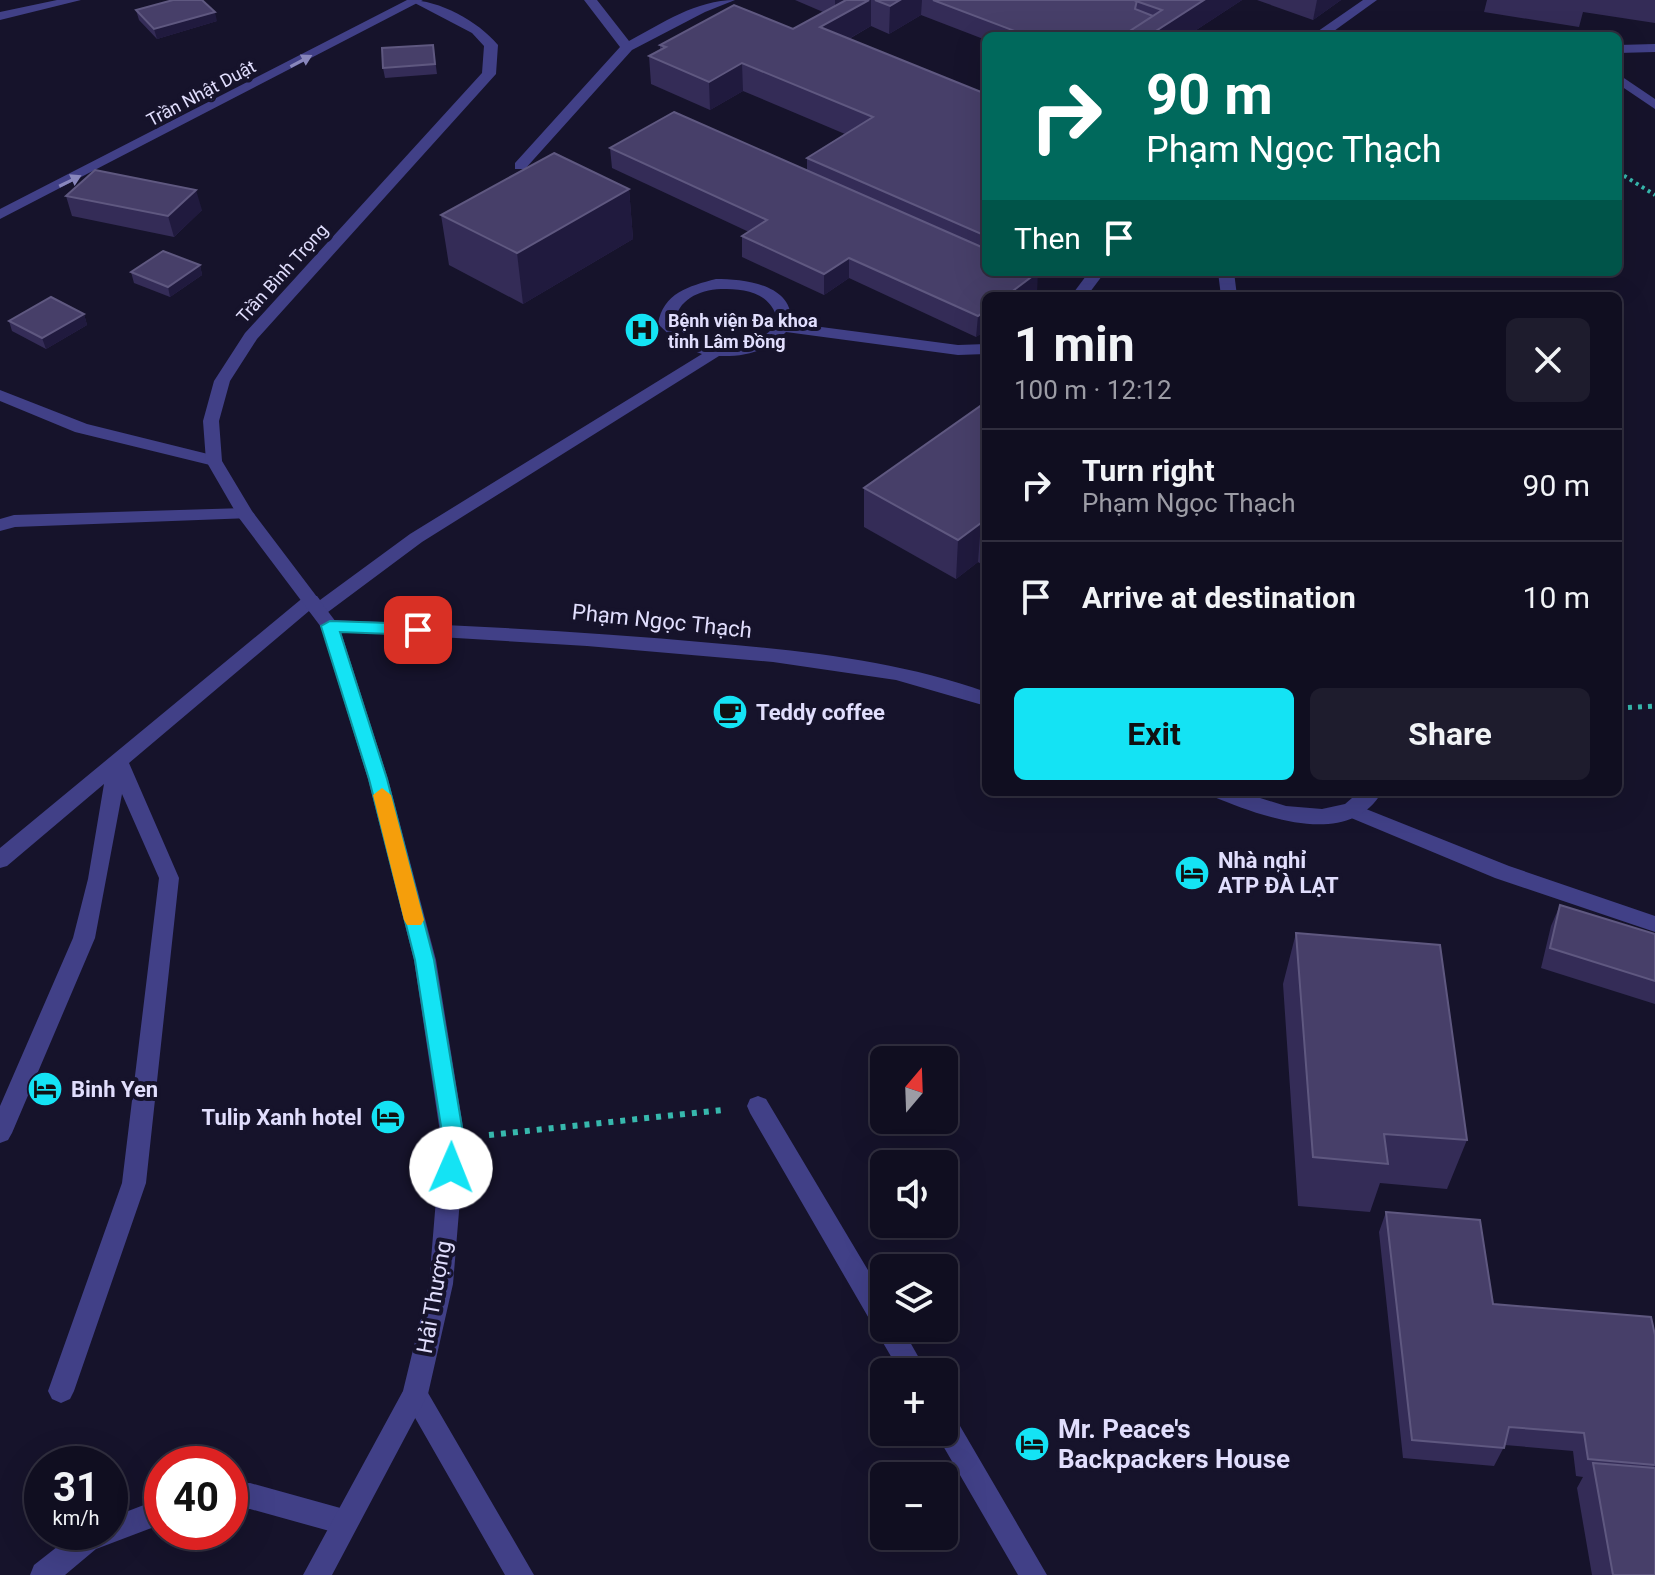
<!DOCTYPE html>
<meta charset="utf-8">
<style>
body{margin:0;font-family:Roboto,sans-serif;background:#1e1c2d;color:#f1f3f6;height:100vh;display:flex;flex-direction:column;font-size:30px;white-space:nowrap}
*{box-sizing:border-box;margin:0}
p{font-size:26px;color:#9c9ca5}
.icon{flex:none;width:44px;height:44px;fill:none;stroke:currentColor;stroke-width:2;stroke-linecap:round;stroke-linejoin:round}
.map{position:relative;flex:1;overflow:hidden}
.details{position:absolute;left:982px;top:292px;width:640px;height:504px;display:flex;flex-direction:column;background:#100e20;border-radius:12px;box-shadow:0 8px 32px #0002,0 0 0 2px #302e3e}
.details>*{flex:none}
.guide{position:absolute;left:982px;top:32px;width:640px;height:244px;border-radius:12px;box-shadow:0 8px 32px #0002,0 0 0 2px #302e3e;background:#00695c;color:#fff;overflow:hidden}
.needle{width:52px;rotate:19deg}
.fabs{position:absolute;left:870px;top:1046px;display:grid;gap:16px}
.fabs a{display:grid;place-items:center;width:88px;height:88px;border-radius:12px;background:#100e20;box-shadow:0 8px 32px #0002,0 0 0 2px #302e3e;font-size:40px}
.speed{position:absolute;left:24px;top:1446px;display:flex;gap:16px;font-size:40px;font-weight:700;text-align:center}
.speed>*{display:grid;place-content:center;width:104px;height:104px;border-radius:50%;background:#100e20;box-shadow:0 8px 32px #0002,0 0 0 2px #302e3e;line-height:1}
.speed small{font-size:20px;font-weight:400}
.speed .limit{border:12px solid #d22;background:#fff;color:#111}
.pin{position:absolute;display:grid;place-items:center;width:68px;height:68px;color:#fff;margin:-34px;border-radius:16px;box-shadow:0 4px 12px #0006}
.me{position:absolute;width:88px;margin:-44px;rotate:1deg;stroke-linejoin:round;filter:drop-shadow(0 0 6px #0008)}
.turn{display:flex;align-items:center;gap:28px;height:168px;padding:0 32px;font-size:36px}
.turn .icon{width:104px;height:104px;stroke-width:2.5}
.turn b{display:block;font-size:56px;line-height:68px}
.then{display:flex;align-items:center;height:76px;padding:0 32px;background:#0003;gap:16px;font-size:30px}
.round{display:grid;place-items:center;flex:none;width:84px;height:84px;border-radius:12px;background:#1e1c2d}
.overview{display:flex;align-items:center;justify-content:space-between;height:136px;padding:0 32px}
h1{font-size:48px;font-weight:700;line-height:60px}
.button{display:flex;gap:16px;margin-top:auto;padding:16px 32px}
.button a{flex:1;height:92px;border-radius:12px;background:#14e3f4;color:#111;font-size:32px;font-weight:700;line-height:92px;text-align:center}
.button a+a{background:#1e1c2d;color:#f1f3f6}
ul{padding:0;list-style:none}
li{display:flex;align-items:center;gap:24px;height:112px;padding:0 32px;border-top:2px solid #302e3e}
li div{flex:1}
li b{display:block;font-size:30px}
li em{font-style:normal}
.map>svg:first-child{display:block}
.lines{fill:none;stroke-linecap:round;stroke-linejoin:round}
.path-far2{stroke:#37b8ad;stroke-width:4;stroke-dasharray:3 4;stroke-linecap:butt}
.path-far1{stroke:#37b8ad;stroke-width:5;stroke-dasharray:4 6;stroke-linecap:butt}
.path{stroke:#37b8ad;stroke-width:6;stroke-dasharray:5 7;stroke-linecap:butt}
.service{fill:#414087;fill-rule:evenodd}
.minor{fill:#414087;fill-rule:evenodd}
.tertiary{fill:#414087;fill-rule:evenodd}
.wall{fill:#342c57}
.shaded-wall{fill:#201a3e}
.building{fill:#473f69;stroke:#5f5880;stroke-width:2}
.oneway{fill:#8987bc}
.route{fill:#14e3f4;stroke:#0d949f;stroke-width:2}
.slow{fill:#f59e0b}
.labels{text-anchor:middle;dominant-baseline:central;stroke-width:8;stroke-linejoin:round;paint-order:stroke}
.far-street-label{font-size:18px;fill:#e1defd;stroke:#16132b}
.far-poi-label{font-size:18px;font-weight:bold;fill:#e1defd;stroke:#16132b;text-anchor:start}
.street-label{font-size:22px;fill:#e1defd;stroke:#16132b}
.poi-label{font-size:22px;font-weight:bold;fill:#e1defd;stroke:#16132b;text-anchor:start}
.near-poi-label{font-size:26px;font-weight:bold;fill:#e1defd;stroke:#16132b;text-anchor:start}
</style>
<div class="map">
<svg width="1655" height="1575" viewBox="0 0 1655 1575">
<rect width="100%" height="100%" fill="#16132b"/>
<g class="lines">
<!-- path-far2 -->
<path class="path-far2" d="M1618 172 1655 195"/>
<!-- path-far1 -->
<path class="path-far1" d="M1618 708 1655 706"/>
<!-- path -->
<path class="path" d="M489 1135 722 1110"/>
<!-- service -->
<path class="service" d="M584 0H597L629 41C663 23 696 0 735 0L705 12 632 50 525 169H515V163L620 47Z
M1363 0H1377L1327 36H1311Z
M1618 74 1655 99V109L1618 84Z
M1089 272H1105L1087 296H1071Z
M716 279C744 279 794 284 791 323L958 345 986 344V354L958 355 786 332C769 351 744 357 719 356L422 542 324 615 318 617 309 611 129 763 179 878 146 1183 74 1391 70 1399 61 1403 52 1399 48 1391 122 1183 159 878 122 794 95 938 12 1133 8 1140 0 1143V1106L73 938 88 879 104 784 7 866 0 868V848L305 596H317L320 600 410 534 702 354 681 346 658 324C663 293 689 286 716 279ZM721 289C743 289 767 291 776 315L773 328C746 356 699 352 674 323 678 300 698 290 721 289Z
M0 390 87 424 220 457 222 461 214 466 75 432 0 401Z
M1351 803 1509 866 1655 916V932L1495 878 1344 815 1341 810 1344 805Z
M415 1382 424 1386 534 1575H505L406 1402 402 1394 406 1386Z
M250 1483 344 1509 353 1513 357 1522 353 1531 344 1535 250 1509 230 1510V1484Z
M162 1498V1524L96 1549 65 1575H30L34 1565 76 1532H110V1518Z"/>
<!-- minor -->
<path class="minor" d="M57 0H81L0 20V12Z
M407 0H423L0 219V209Z
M1655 44V52L1618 53V45Z
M1218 272H1234L1237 296H1221Z
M245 508 254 514 251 518 15 527 0 531V519L14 515Z
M330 620C457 625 585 631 712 643 805 651 898 661 986 692V706L896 680 773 662 587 646 323 630 321 626Z
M1211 792H1241L1286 806 1322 809 1345 804 1359 792H1382C1348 850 1261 816 1214 797Z
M758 1096 766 1099 884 1297V1328H902L927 1372H900L750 1113 747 1106 750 1099Z
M944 1411 953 1414 1047 1575H1018L935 1432H944Z"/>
<!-- tertiary -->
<path class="tertiary" d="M409 0C439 0 478 21 498 45L496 74 257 339 230 381 219 421 222 461 252 511 339 626 388 779 436 960 465 1139 453 1284 428 1394 332 1575H303L403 1391 429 1284 441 1139 414 960 368 779 321 627 239 518 206 461 203 421 214 381 245 333 482 73 484 46 472 33Z"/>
</g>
<!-- wall -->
<path class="wall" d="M795 0H1242L1187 36H986V40L921 15 889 34 871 26 849 39 986 94V272L1037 293 1032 296H986V330L976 337 849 278 824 295 742 257V236L749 232 612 168 610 148 807 171V158L845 134 743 91 710 110 651 84 649 56 660 50V45L793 29 823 12Z
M1257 0H1341L1313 20Z
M1487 0H1655V23L1583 12 1579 27 1484 12Z
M136 10 217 21 157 39 139 20Z
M433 45 437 74 385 78 383 68Z
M629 189 633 239 523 304 449 265 441 215Z
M66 196 202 210 174 237 72 216Z
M200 265 202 275 170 297 134 283 131 272Z
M84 314 87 325 46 349 12 331 9 321Z
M986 402V567L978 562 956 579 864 527V488Z
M1560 905 1655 934V1004L1541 968 1551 926Z
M1296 933 1467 1140 1447 1189 1380 1183 1370 1212 1298 1206 1283 984Z
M1386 1212 1493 1304 1655 1335V1575H1592L1577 1488 1583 1477 1576 1476 1573 1451 1505 1445 1494 1466 1403 1458 1379 1232Z"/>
<!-- shaded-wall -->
<path class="shaded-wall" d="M835 0H866L835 17Z
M869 0H871V26L820 55V27Z
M900 0H922L921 15 889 34 890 6Z
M1204 0H1242L1187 36H1134Z
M1317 0H1341L1313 20Z
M215 12 217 21 157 39 154 29Z
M742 63 743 91 710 110 709 82Z
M629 189 633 239 523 304 517 253Z
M196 190 202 210 174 237 168 216Z
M849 258V278L824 295V274Z
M200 265 202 275 170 297 168 287Z
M1038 272 1037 293 1032 296H1006Z
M986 310V330L976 337 978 316Z
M84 314 87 325 46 349 42 338Z
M981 523 978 562 956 579 958 540Z"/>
<!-- building -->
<path class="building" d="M173 0H202L215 12 154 29 136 10Z
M846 0H869L820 27 986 94V236L807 158 873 117 742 63 709 82 649 56 666 47 660 45 734 5 793 29Z
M875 0H900L890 6Z
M933 0H1137L1135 9 1153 16 1122 36H1028Z
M1137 0H1204L1148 36H1122L1162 10 1136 1Z
M433 45 435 64 383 68 382 48Z
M674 112 986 249V272H1038L1006 296H986V310L978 316 849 258 824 274 742 236 767 220 610 148Z
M554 153 629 189 517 253 441 215Z
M95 170 196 190 168 216 66 196Z
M163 251 200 265 168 287 131 272Z
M51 297 84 314 42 338 9 321Z
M986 402V526L981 523 958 540 864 488Z
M1560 905 1655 934V981L1550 948Z
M1296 933 1440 945 1467 1140 1384 1134 1388 1164 1313 1157Z
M1386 1212 1480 1220 1493 1304 1651 1317 1655 1335V1465L1588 1459 1584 1433 1509 1427 1504 1448 1412 1440Z
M1593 1463 1655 1468V1575H1613Z"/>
<!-- one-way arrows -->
<defs><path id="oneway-solid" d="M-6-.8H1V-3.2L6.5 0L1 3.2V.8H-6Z" transform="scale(2)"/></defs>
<g class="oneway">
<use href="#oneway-solid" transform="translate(301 61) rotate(-28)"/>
<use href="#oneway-solid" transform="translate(70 181) rotate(-26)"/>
</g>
<!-- route -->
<path class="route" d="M330 621 418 624 426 630 418 635 340 632 387 779 434 960 464 1139 458 1175 451 1177 443 1175 440 1168 443 1139 415 960 369 779 321 626Z"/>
<!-- slow -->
<path class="slow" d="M382 788 391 795 424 920 421 925H407L404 920 373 795Z"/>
<!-- icons -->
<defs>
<symbol id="hospital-disc" viewBox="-11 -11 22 22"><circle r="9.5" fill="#14e3f4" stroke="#16132b"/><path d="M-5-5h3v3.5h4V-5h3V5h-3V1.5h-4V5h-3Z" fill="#111"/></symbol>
<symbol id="cafe-disc" viewBox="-11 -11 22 22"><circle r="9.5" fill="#14e3f4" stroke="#16132b"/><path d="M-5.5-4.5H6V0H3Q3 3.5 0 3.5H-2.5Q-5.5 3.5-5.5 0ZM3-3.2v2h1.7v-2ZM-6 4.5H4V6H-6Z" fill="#111"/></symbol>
<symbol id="hotel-disc" viewBox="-11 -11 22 22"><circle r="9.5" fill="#14e3f4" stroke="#16132b"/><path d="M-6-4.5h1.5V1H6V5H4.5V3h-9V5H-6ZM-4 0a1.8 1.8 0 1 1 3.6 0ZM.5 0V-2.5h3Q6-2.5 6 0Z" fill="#111"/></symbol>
</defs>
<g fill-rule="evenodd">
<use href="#hospital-disc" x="622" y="310" width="40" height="40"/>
<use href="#cafe-disc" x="710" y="692" width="40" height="40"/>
<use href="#hotel-disc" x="1172" y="853" width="40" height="40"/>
<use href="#hotel-disc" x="25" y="1069" width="40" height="40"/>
<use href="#hotel-disc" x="368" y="1097" width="40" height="40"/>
<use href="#hotel-disc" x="1012" y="1424" width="40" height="40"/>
</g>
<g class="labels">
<!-- far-street labels -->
<g class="far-street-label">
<text transform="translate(201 93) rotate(-28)">Trần Nhật Duật</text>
<text transform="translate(282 273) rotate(-48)">Trần Bình Trọng</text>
</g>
<!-- far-poi labels -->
<g class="far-poi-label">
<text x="668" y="320">Bệnh viện Đa khoa<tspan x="668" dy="21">tỉnh Lâm Đồng</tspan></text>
</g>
<!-- street labels -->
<g class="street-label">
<text transform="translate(662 621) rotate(6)">Phạm Ngọc Thạch</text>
<text transform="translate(434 1297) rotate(-80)">Hải Thượng</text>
</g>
<!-- poi labels -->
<g class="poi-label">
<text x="756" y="712">Teddy coffee</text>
<text x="1218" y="860">Nhà nghỉ<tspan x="1218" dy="25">ATP ĐÀ LẠT</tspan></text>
<text x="71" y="1089">Binh Yen</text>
<text x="362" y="1117" text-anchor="end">Tulip Xanh hotel</text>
</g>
<!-- near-poi labels -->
<g class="near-poi-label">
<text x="1058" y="1429">Mr. Peace's<tspan x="1058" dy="30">Backpackers House</tspan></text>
</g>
</g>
</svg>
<div class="fabs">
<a><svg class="needle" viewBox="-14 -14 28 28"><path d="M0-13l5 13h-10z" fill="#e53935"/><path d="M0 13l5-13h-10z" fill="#9c9ca5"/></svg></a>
<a><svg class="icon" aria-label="sound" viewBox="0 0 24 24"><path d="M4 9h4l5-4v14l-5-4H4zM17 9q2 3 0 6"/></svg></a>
<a><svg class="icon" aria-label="layers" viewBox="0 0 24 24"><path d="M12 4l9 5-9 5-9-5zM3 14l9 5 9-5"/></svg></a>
<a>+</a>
<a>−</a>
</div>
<div class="speed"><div>31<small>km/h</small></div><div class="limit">40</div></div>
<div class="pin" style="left:418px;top:630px;background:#d93025"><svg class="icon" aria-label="arrive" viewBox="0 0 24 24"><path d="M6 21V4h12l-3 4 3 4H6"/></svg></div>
<svg class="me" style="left:451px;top:1168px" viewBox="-20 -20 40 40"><circle r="19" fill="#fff"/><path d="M0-13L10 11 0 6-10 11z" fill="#14e3f4"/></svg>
<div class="guide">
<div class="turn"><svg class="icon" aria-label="right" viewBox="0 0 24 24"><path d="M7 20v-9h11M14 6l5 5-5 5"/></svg><div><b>90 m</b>Phạm Ngọc Thạch</div></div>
<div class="then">Then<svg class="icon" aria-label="arrive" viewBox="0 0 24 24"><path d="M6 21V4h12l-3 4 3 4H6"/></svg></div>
</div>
<section class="details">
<div class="overview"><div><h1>1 min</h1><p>100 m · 12:12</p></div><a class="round"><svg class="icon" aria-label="close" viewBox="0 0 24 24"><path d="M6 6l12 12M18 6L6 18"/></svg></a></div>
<ul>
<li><svg class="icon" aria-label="right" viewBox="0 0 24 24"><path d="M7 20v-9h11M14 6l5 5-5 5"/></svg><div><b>Turn right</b><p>Phạm Ngọc Thạch</p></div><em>90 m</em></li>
<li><svg class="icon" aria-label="arrive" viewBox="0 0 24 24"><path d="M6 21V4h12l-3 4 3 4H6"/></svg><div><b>Arrive at destination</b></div><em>10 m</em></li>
</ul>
<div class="button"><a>Exit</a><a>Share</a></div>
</section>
</div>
